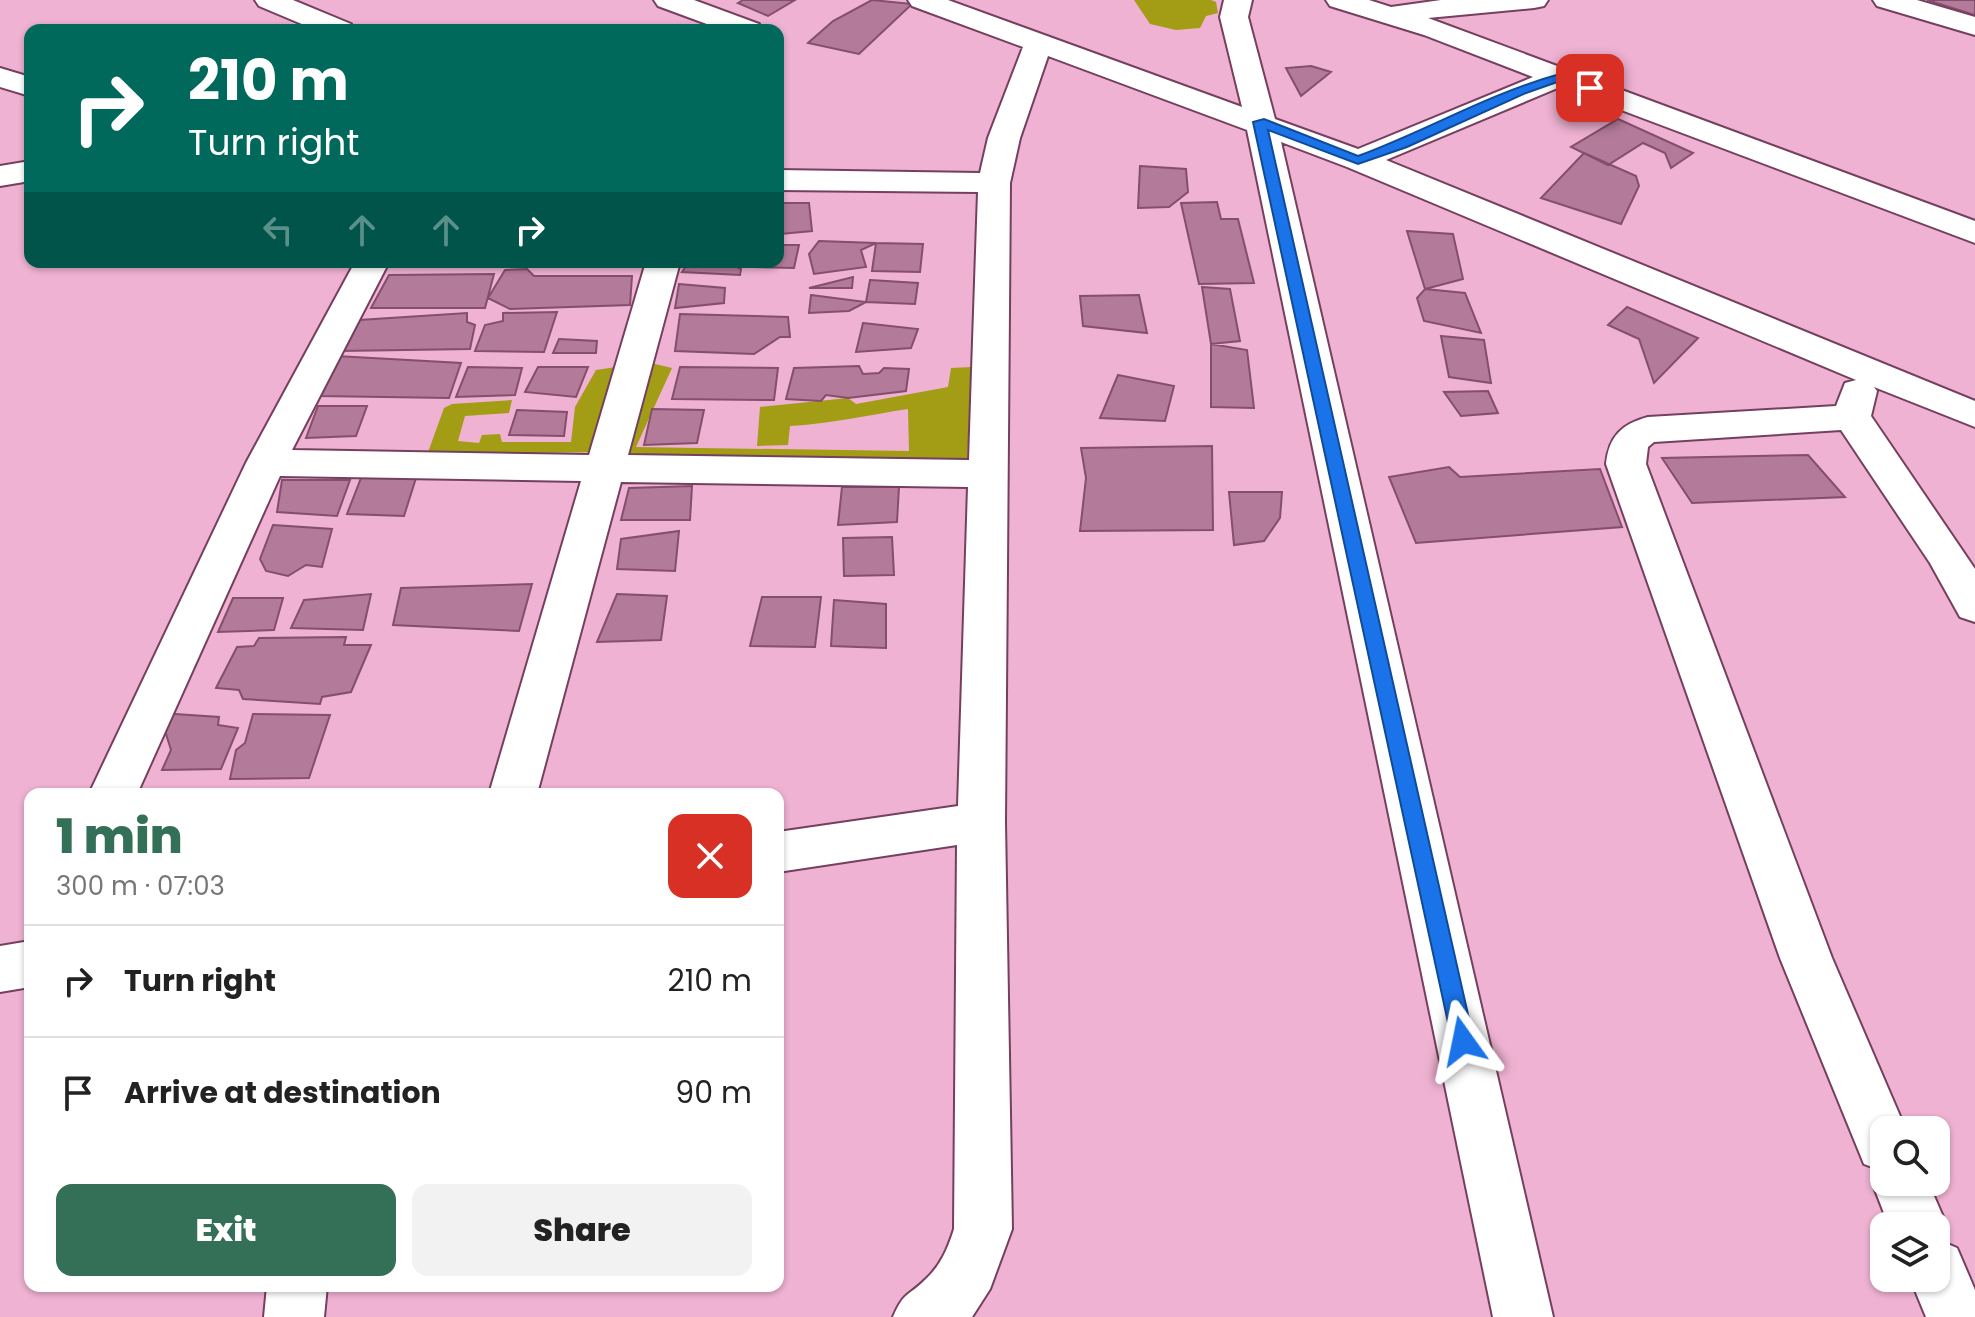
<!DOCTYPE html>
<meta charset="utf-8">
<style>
body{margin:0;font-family:Poppins,sans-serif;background:#f2f2f2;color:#222;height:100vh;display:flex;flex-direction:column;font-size:30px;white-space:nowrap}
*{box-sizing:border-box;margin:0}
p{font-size:26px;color:#767676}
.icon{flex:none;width:44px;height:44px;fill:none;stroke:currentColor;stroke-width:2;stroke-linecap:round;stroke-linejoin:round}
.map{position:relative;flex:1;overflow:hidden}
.details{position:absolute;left:24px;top:788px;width:760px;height:504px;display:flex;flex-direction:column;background:#fff;border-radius:16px;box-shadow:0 2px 6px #0004}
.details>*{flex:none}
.hud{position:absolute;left:24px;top:24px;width:760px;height:244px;border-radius:16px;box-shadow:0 2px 6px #0004;background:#00695c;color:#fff;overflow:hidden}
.tools{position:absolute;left:1870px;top:1116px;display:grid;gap:16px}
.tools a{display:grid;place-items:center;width:80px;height:80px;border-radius:16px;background:#fff;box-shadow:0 2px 6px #0004;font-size:40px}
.pin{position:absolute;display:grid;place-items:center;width:68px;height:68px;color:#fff;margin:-34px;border-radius:16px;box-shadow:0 4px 12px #0006}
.me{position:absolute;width:88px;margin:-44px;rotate:348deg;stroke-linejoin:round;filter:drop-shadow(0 0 6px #0008)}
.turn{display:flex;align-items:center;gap:28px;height:168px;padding:0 32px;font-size:36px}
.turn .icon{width:104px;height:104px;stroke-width:2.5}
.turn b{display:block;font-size:56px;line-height:68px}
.lanes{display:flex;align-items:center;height:76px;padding:0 32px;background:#0003;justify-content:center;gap:40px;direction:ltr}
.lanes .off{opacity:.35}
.round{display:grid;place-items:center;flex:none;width:84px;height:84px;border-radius:16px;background:#f2f2f2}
.head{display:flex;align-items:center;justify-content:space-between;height:136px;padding:0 32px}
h1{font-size:48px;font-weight:800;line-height:60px;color:#346f58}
.cta{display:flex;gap:16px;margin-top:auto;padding:16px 32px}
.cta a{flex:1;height:92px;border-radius:16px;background:#346f58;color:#fff;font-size:32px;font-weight:800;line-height:92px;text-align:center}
.cta a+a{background:#f2f2f2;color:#222}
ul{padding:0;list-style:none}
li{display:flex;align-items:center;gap:24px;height:112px;padding:0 32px;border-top:2px solid #e0e0e0}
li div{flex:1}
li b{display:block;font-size:30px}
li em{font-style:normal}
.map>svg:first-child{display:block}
.forest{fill:#a39c15}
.building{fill:#b47a99;stroke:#844f6c;stroke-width:2}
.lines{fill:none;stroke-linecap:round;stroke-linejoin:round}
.minor-casing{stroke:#74405d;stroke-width:4}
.minor{fill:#fff;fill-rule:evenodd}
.route{fill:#1a73e8;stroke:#114b97;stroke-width:2}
</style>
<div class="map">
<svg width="1975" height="1317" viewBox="0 0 1975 1317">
<rect width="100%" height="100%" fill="#efb2d2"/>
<!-- forest -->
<path class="forest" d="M1134 0H1211L1216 2 1218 13 1206 16 1200 28 1176 30 1150 24Z
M647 362 672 368 636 447 909 451 908 409C868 415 830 424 790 426L788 445 757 446 760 407 848 398 856 404 948 387 951 368 972 367 967 461 625 454Z
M616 367 594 452 427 455 444 408 452 404 512 400 509 413 465 416 458 441 479 443 482 435 500 434 502 442H571L575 407 596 370Z"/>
<!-- building -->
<path class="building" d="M743 0H795L768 16 738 3Z
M872 0 912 4 859 54 808 43 833 21Z
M1927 0H1975V15Z
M1311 66 1331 72 1301 96 1286 68Z
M1618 119 1693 153 1671 168 1665 153 1643 143 1608 165 1571 147Z
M1584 153 1636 176 1639 186 1621 224 1541 198Z
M1140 166 1186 169 1188 192 1169 207 1138 208Z
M1217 202 1221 219H1238L1254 283 1199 284 1181 203Z
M778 203H809L812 231 781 234Z
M1407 231 1453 234 1463 279 1425 289Z
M819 241 876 243 861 250 866 267 814 274 809 254Z
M876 243 923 244 920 272 872 271Z
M778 245H799L794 268 754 267 749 263 778 262Z
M547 262H642L641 265Z
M689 262H735L734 266 741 269 740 275 682 272Z
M527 269 534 276H632L630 305 510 309 488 298 505 270Z
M494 274 485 308H371L389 275Z
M853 277 852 288H809Z
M870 280 918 283 915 304 866 302Z
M679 284 725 288 724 303 675 308Z
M1202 287 1230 289 1240 341 1211 344Z
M1425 289 1465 293 1481 333 1424 321 1417 298Z
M811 295 866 302 849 311 809 313Z
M1139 295 1147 333 1083 326 1080 296Z
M1627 307 1698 338 1654 383 1639 339 1608 325Z
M557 312 544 352 475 351 485 325 503 321V313Z
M467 313V322L475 325 470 349 341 351 359 320Z
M680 314 788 317 790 337H780L754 354 675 351Z
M863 323 918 329 911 348 856 352Z
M1441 336 1484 340 1491 383 1449 377Z
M559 339 597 341 596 353H553Z
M1211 344 1247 350 1254 408 1211 407Z
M336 356 461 363 449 398 319 396Z
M859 366 863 374 879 373 884 368 909 369 906 391 848 398 826 395 821 401 786 399 794 368Z
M468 367 522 368 515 395 456 397Z
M538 367H588L576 397 525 392Z
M680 367 778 368 774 400 672 399Z
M1118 375 1174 386 1165 421 1100 418Z
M1488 391 1498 413 1461 416 1444 392Z
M318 406H367L356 436 306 438Z
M652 409 704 410 697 443 644 445Z
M517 410 567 412 564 436 509 435Z
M1212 446 1213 530 1080 531 1086 478 1081 448Z
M1808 455 1845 497 1692 503 1662 458Z
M1449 467 1460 477 1600 469 1622 527 1416 543 1389 477Z
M361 478H416L404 516 347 514Z
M282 480H350L337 516 277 512Z
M692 486 690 520H621L629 488Z
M842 487H899L897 522 838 525Z
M1229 492H1282L1280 518 1264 541 1234 545Z
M273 525 332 529 322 567 306 565 288 576 266 571 260 559Z
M679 531 675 571 617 569 621 539Z
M892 537 894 575 844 576 843 538Z
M532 584 519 631 393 625 401 588Z
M371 594 363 630 291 628 304 600Z
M617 594 667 596 661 640 597 642Z
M762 597H821L815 647 750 646Z
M233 598H283L274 630 218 632Z
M834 600 886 604V648L831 646Z
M346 637 344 645H371L351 692 322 697 320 704 243 699 239 690 216 688 237 647 254 646 259 638Z
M160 713 219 717 218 725 238 728 221 769 162 770 171 750 166 734 154 729Z
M253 714 330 715 309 778 230 779 236 750 245 743Z"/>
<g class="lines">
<defs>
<path id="minor" d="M255 0H293L351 24 355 30H316L259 6Z
M654 0H694L759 24 763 30H723L658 6Z
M908 0H948L1242 107 1220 17 1224 0H1252L1248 17 1275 119 1358 149 1533 77 1424 35 1330 6 1326 0H1369L1391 7 1441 0H1548L1544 6 1534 8 1428 18 1975 221V243L1560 87 1386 160 1975 401V427L1874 387 1877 391 1871 416 1975 569V622L1960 617 1930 563 1841 430 1654 442 1648 447 1646 464 1832 958 1906 1130H1884V1182H1928L1947 1226 1941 1241 1957 1248 1975 1290V1317H1926L1910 1278H1936V1226H1889L1872 1182 1877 1169 1864 1164 1780 958 1606 464C1609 436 1622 424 1648 417L1836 406 1845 383 1856 380 1347 167 1281 142 1553 1317H1493L1247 130 1048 56 1020 138 1010 183 1005 822 1012 1229 990 1289 972 1317H893C904 1291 908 1297 926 1279 941 1265 948 1248 954 1229L957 845 778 872V832L958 806 968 487 621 482 537 794H489L581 481 280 476 137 794H89L246 463 355 262H389L292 450 589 455 646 262H680L628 455 969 460 978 192 778 190V170L980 173 988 138 1023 47 912 6Z
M1873 0H1917L1975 17V35L1877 6Z
M0 68 30 77V96L0 87Z
M30 161V181L0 186V166Z
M30 941V987L0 992V946Z
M267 1286H327L324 1317H264Z"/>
</defs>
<!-- minor casing -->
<use href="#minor" class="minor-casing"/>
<!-- minor -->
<use href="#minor" class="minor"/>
</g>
<!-- route -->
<path class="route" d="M1560 74 1596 88 1590 92 1560 81 1526 93 1407 147 1358 164 1268 130 1474 1041 1470 1048 1463 1051 1455 1048 1452 1041 1253 122 1264 119 1358 156C1426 131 1490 93 1560 74Z"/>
</svg>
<div class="tools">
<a><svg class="icon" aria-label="search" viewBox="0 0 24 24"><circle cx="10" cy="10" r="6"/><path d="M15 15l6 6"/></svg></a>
<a><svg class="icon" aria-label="layers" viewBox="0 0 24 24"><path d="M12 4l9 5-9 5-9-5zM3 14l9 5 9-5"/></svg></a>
</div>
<div class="pin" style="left:1590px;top:88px;background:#d93025"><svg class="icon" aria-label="arrive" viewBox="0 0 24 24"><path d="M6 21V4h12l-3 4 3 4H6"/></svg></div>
<svg class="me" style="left:1463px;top:1041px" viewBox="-20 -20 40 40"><path d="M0-17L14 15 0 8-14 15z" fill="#1a73e8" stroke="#fff" stroke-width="4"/></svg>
<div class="hud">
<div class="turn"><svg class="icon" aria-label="right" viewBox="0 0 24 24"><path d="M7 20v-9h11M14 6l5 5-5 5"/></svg><div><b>210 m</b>Turn right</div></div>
<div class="lanes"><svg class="icon off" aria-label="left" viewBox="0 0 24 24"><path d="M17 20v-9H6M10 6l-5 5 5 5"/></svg><svg class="icon off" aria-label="ahead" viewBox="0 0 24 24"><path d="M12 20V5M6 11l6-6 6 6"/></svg><svg class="icon off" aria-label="ahead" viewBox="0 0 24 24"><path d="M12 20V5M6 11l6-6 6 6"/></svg><svg class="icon" aria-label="right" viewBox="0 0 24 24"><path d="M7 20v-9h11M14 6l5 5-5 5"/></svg></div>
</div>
<section class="details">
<div class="head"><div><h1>1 min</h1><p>300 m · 07:03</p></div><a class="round" style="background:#d93025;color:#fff"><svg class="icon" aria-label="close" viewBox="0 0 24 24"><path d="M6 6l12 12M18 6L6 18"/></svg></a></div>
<ul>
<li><svg class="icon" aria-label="right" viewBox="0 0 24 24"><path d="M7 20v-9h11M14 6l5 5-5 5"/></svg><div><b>Turn right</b></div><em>210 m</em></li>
<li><svg class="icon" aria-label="arrive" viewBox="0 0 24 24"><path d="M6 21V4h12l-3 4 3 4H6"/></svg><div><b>Arrive at destination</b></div><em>90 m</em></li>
</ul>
<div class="cta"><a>Exit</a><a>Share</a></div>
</section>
</div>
